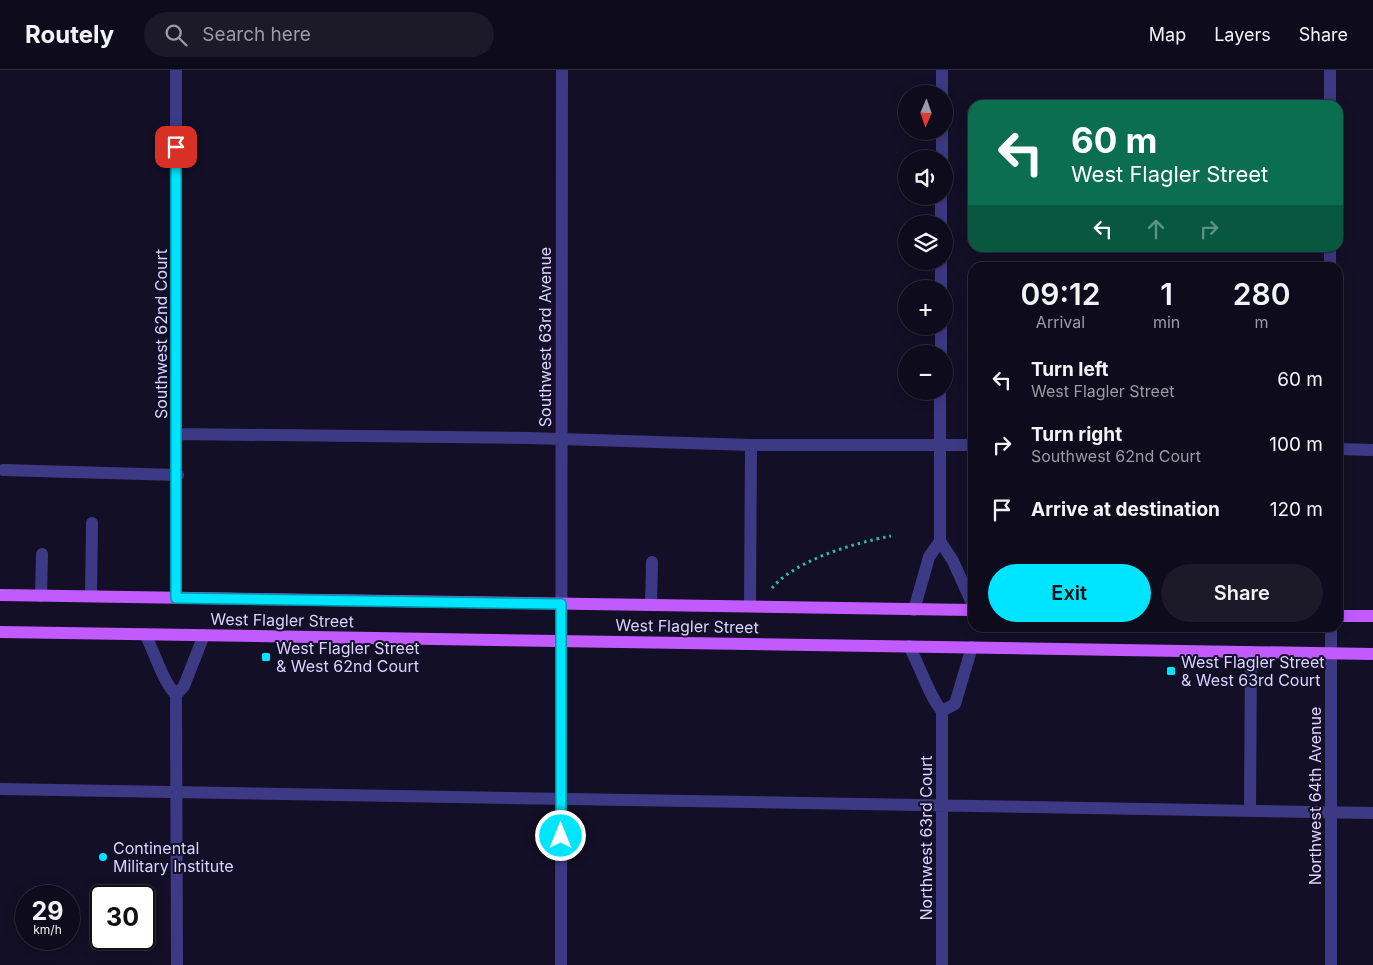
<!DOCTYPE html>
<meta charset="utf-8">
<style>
body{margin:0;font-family:Inter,sans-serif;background:#1c1929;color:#f1f3f6;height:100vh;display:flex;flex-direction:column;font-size:19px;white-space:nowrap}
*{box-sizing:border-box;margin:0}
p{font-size:16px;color:#9b9ba3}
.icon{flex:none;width:28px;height:28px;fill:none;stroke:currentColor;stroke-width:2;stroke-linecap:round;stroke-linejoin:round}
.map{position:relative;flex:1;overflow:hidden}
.details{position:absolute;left:968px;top:192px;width:375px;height:370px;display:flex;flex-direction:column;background:#0e0b1c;border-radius:15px;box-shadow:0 2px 12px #0003,0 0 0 1px #2e2b3b}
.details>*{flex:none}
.banner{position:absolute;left:968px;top:30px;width:375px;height:152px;border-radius:15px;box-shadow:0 2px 12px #0003,0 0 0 1px #2e2b3b;background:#0b6e4f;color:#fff;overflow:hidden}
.needle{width:32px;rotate:182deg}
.buttons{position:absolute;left:898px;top:15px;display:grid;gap:10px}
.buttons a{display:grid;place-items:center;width:55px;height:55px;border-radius:50%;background:#0e0b1c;box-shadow:0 2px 12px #0003,0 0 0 1px #2e2b3b;font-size:25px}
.speed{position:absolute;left:15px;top:815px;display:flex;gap:10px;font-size:25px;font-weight:700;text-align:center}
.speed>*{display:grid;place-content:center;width:65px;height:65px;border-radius:50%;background:#0e0b1c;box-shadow:0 2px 12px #0003,0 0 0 1px #2e2b3b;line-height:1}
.speed small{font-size:12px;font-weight:400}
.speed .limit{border:2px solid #111;border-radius:8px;background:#fff;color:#111}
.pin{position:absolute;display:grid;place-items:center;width:42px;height:42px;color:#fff;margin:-21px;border-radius:10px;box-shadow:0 2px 8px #0006}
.me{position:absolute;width:55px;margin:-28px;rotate:0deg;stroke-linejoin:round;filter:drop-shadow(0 0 4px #0008)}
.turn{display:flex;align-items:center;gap:18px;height:105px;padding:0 20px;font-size:22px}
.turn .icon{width:65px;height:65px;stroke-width:2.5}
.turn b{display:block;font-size:35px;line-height:42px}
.lanes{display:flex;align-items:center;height:48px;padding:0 20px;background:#0003;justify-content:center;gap:25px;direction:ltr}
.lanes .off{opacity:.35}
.eta{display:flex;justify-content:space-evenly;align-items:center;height:85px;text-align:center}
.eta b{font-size:30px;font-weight:600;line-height:35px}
.button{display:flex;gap:10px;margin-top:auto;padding:10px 20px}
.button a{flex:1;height:58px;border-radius:30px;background:#00e5ff;color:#111;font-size:20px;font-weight:600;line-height:58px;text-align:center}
.button a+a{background:#1c1929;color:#f1f3f6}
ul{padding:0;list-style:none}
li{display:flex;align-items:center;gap:15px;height:65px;padding:0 20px}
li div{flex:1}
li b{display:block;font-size:19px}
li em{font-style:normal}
header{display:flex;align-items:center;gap:30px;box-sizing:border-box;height:70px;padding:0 25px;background:#0e0b1c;border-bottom:1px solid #2e2b3b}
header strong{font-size:24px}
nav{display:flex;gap:28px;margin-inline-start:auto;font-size:18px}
.search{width:350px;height:45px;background:#1c1929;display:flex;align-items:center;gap:12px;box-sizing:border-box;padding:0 18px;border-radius:28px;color:#9b9ba3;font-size:19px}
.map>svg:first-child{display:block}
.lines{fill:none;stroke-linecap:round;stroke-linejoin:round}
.path{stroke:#2fb8b0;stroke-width:3;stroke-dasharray:2.5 4;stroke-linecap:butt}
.minor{stroke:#3d3a85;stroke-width:12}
.major{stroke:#c25bff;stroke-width:12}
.route-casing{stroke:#0095a6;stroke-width:12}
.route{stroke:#00e5ff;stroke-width:9}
.poi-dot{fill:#00e5ff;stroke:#130f26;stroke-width:2}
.labels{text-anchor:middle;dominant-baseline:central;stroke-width:4;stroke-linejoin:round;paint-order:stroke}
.street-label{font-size:16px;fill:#d9d4ff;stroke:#130f26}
.poi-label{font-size:16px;fill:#d9d4ff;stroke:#130f26;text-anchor:start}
</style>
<header>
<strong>Routely</strong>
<div class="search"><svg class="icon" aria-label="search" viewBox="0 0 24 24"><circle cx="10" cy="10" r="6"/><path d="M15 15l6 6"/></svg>Search here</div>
<nav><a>Map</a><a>Layers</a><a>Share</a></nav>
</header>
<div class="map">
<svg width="1373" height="895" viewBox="0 0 1373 895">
<rect width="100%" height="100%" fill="#130f26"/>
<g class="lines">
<!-- path -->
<path class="path" d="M772 518C797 489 855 473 891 466"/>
<!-- minor -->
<path class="minor" d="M176 0V528
M1330 0V35
M942 24V0
M942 89V61
M941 154V126
M1330 178V198
M941 219V191
M941 284V256
M940 321V471L953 491 972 533
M178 364 529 368 751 375H972
M1338 379 1373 380
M3 400 178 405
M41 526 42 484
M91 526 92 453
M651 535 652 492
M750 536 751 375
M914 540 929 487 940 471
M1331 558V895
M145 564C155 583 162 610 176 625L177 895
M909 576C919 594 930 628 942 641V895
M176 625 184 616 204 565
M942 641 955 634 972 577
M0 719 1373 743
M1250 741 1251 582
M561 895 562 0"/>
<!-- major -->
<path class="major" d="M0 525 972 540
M1338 546H1373
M0 562 1373 584"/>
</g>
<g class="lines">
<defs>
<path id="route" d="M176 77V528L561 534V766"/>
</defs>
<!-- route casing -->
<use href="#route" class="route-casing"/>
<!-- route -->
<use href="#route" class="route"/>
</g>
<!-- markers -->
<g class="poi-dot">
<rect x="261" y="582" width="10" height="10" rx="2.5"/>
<rect x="1166" y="596" width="10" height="10" rx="2.5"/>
<circle cx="103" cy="787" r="5"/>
</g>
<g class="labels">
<!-- street labels -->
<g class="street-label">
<text transform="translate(161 264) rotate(-90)">Southwest 62nd Court</text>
<text transform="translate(545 267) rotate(-90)">Southwest 63rd Avenue</text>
<text transform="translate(282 550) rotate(1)">West Flagler Street</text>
<text transform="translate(687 556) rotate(1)">West Flagler Street</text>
<text transform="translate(1315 726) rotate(-90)">Northwest 64th Avenue</text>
<text transform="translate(926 768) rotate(-90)">Northwest 63rd Court</text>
</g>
<!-- poi labels -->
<g class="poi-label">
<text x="276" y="578">West Flagler Street<tspan x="276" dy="18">&amp; West 62nd Court</tspan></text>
<text x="1181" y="592">West Flagler Street<tspan x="1181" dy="18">&amp; West 63rd Court</tspan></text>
<text x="113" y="778">Continental<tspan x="113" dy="18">Military Institute</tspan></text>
</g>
</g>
</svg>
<div class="buttons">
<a><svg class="needle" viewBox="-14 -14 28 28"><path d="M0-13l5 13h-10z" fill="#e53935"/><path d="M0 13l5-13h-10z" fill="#9b9ba3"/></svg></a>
<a><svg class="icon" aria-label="sound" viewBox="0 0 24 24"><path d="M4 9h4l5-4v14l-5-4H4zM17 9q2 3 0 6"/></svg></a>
<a><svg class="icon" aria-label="layers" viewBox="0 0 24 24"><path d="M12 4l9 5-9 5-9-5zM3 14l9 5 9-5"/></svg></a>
<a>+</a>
<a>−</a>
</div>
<div class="speed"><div>29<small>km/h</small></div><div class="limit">30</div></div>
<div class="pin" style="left:176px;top:77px;background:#d93025"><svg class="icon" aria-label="arrive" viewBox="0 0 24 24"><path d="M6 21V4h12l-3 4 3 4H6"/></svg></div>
<svg class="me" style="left:561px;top:766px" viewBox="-20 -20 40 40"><circle r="17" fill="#00e5ff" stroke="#fff" stroke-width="3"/><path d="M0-11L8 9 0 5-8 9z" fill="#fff"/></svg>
<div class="banner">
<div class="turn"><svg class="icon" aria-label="left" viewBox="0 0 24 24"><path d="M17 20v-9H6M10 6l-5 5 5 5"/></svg><div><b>60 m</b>West Flagler Street</div></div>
<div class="lanes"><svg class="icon" aria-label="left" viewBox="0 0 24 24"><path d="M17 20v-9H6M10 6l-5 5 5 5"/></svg><svg class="icon off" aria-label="ahead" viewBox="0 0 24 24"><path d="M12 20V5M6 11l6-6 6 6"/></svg><svg class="icon off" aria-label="right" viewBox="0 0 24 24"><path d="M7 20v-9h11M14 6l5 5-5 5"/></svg></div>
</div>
<section class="details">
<div class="eta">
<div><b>09:12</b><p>Arrival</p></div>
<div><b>1</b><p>min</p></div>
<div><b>280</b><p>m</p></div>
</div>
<ul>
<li><svg class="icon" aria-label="left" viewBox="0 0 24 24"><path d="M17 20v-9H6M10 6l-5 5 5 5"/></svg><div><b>Turn left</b><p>West Flagler Street</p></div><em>60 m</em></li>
<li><svg class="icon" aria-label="right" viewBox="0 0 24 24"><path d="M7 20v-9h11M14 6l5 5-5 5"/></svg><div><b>Turn right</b><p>Southwest 62nd Court</p></div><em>100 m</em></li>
<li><svg class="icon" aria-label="arrive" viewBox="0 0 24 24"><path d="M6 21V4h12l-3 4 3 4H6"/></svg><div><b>Arrive at destination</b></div><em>120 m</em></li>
</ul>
<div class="button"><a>Exit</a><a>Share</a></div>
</section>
</div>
